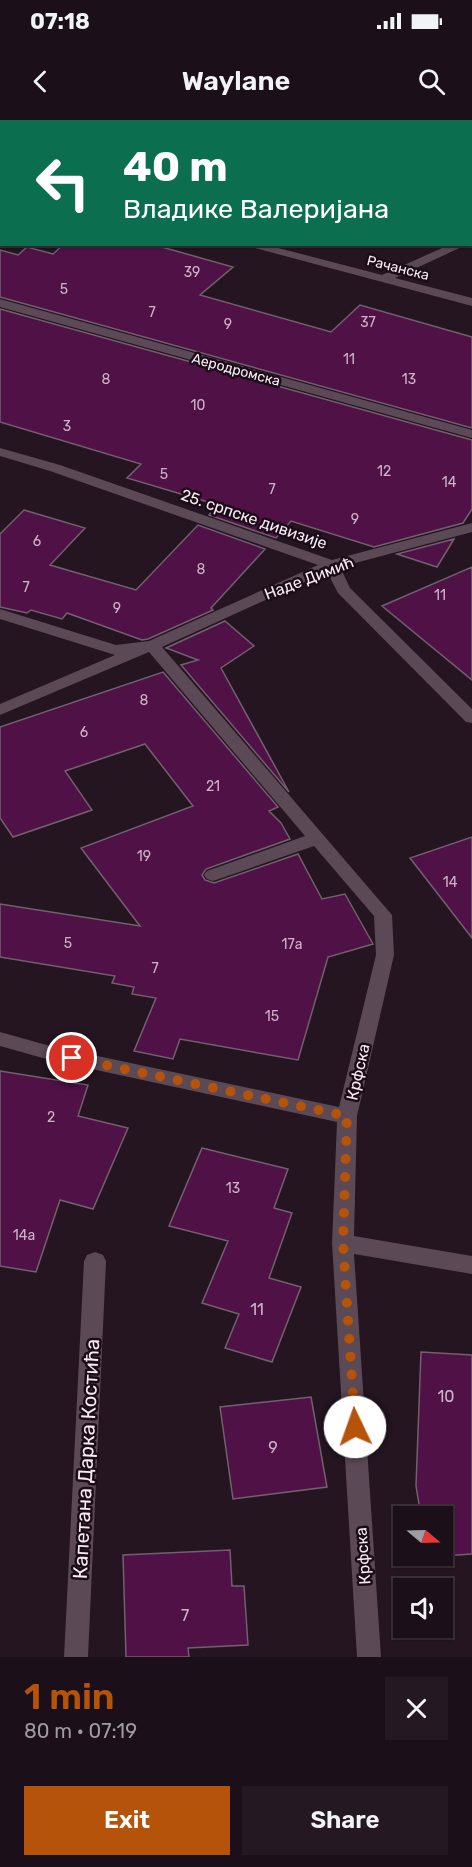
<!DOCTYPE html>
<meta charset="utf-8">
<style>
body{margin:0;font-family:Rubik,sans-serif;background:#241922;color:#f1f3f6;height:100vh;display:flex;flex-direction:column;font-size:22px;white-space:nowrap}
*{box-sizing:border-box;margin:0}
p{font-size:20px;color:#a09da2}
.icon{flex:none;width:33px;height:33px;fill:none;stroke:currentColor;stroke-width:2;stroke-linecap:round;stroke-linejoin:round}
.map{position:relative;height:1537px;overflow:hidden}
.drawer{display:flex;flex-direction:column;background:#1b1019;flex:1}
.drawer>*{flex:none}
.guide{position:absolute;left:0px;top:0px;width:472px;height:126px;box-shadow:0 2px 4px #0004,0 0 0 2px #393038;background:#0b6e4f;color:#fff;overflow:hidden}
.needle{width:39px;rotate:109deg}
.controls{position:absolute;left:393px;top:1386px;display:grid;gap:12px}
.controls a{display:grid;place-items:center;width:60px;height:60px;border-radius:0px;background:#1b1019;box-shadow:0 2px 4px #0004,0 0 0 2px #393038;font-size:30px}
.pin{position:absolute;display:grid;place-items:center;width:51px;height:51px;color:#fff;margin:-26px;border:3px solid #fff;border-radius:50%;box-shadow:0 2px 6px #0007}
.me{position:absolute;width:66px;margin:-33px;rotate:357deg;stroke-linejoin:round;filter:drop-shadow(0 0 4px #0008)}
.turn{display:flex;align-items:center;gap:21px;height:126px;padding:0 24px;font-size:27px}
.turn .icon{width:78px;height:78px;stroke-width:2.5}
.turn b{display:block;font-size:42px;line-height:51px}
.round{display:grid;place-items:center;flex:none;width:63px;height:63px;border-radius:0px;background:#241922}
.headline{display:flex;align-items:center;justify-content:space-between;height:102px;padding:0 24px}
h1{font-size:36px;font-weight:600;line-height:45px;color:#b45309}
.action{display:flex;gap:12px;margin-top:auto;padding:12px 24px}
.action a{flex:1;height:69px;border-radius:0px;background:#b45309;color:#fff;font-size:24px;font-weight:600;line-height:69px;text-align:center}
.action a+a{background:#241922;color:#f1f3f6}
.status{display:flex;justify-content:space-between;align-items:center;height:42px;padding:0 30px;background:#1b1019;direction:ltr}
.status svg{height:16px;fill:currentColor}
header{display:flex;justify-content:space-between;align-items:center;height:78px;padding:0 24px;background:#1b1019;font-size:27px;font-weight:600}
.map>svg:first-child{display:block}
.building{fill:#4f1146;stroke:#72606e;stroke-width:1.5}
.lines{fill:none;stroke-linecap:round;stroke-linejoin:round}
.minor{fill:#5b4956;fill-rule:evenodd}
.route{stroke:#b45309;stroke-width:10;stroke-dasharray:0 18}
.labels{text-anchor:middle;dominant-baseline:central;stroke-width:5;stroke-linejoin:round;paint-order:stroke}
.far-street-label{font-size:14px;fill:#f6ebf4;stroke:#1b0c18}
.number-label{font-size:14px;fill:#ccb4c8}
.street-label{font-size:16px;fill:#f6ebf4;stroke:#1b0c18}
.near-number-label{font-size:16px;fill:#ccb4c8}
.near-street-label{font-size:20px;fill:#f6ebf4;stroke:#1b0c18}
</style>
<div class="status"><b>07:18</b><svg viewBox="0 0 49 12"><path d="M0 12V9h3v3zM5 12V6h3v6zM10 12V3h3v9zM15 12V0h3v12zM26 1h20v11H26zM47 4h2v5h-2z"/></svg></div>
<header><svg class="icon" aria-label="back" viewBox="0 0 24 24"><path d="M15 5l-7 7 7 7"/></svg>Waylane<svg class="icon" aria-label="search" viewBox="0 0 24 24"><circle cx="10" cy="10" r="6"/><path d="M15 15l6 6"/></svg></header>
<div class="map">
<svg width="472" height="1537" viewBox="0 0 472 1537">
<rect width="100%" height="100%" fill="#241521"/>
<!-- building -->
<path class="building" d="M64 124H151L233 147 200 175 331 212 360 185 472 217V308L0 177V130L18 135 27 127 53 134Z
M0 189 472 320V389L463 403 374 427 291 401 276 418 209 395 218 385 127 358 141 344 0 302Z
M24 390 85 408 50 445 136 470 198 405 265 429 211 488 213 490 148 519 142 520 67 493 62 499 31 490 27 493 0 487V414Z
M454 419 437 447 397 434Z
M472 447V560L382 486Z
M225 501 254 526 221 548 289 672 181 545 198 540 166 528Z
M163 552 278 687 269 691 281 703 290 719 206 749 202 755 205 760 214 763 298 734 322 779 345 774 373 824 328 837 298 940 180 919 173 939 134 931 156 878 132 874 134 867 112 863 115 856 0 837V784L140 806 81 728 193 686 145 624 65 651 92 690 13 717 0 698V607Z
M472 717V818L410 738Z
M0 951 88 965 78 996 128 1008 93 1089 60 1080 36 1152 0 1146Z
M202 1028 288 1049 274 1088 292 1093 269 1158 301 1167 272 1242 225 1228 239 1194 202 1183 228 1121 169 1106Z
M421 1232 472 1235V1434L427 1437V1436H442V1396H421L416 1366Z
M311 1277 327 1367 233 1379 220 1287Z
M230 1430 232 1466H244L248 1525 188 1528 189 1537H126L123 1435Z"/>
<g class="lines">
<!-- minor -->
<path class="minor" d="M242 0H258L241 2Z
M0 60H2V68H0Z
M240 124H263L382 155 451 124H468L395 158 472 178V186Z
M0 179 472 310V318L0 187Z
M0 328 60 345 332 440 472 403V412L340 447 350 468 472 589V603L466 602 338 473 327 452 162 527 392 795 394 835 357 996 354 1116 472 1136V1154L354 1134 381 1537H357L332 1123 337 1002 50 940 0 926V912L50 926 339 987 376 835 374 796 314 726 219 759 213 761 207 759 204 755 207 751 305 716 149 532 0 595V584L115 535 0 499V489L116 525 149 521 318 445 50 351 0 336Z
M95 1132 103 1135 106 1141 88 1537H64L84 1141 87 1135Z"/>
</g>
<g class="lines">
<!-- route -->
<path class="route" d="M72 938 347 996 343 1123 355 1307"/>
</g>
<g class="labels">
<!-- far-street labels -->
<g class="far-street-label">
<text transform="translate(398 148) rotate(14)">Рачанска</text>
<text transform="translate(236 250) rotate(15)">Аеродромска</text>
</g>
<!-- number labels -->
<g class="number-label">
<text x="192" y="152">39</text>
<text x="64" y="169">5</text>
<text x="152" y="192">7</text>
<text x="368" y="202">37</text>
<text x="228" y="204">9</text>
<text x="349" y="239">11</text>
<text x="106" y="259">8</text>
<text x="409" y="259">13</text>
<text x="198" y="285">10</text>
<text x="67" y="306">3</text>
<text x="384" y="351">12</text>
<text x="164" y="354">5</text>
<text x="449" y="362">14</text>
<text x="272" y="369">7</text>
<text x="355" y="399">9</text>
<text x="37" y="421">6</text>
<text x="201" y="449">8</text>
<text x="26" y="467">7</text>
<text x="440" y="475">11</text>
<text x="117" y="488">9</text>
<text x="144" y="580">8</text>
<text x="84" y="612">6</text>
<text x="213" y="666">21</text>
<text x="144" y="736">19</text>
<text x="450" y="762">14</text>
<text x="68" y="823">5</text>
<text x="292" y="824">17a</text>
<text x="155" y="848">7</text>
<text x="272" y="896">15</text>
<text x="51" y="997">2</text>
<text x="233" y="1068">13</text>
<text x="24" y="1115">14a</text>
</g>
<!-- street labels -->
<g class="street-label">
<text transform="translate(254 399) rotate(19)">25. српске дивизије</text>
<text transform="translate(309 458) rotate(-21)">Наде Димић</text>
<text transform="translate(358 952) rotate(-77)">Крфска</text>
<text transform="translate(363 1436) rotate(-94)">Крфска</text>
</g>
<!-- near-number labels -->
<g class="near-number-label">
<text x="257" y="1189">11</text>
<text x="446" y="1276">10</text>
<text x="273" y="1327">9</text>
<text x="185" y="1495">7</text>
</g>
<!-- near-street labels -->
<g class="near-street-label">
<text transform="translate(86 1339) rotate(-87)">Капетана Дарка Костића</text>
</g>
</g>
</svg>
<div class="controls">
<a><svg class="needle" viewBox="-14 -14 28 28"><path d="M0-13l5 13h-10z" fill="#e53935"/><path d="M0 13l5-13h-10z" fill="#a09da2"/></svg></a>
<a><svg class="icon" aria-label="sound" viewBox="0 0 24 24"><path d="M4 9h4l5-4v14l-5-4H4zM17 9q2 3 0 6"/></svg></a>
</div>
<div class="pin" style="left:72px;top:938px;background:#d93025"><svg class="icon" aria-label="arrive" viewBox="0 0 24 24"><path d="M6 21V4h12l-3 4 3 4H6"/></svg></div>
<svg class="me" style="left:355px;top:1307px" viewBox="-20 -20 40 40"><circle r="19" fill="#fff"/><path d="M0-13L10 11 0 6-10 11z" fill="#b45309"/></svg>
<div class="guide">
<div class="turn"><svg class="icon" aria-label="left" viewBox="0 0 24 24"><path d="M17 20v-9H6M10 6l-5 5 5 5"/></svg><div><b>40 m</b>Владике Валеријана</div></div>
</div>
</div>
<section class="drawer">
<div class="headline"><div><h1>1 min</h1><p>80 m · 07:19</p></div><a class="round"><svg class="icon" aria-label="close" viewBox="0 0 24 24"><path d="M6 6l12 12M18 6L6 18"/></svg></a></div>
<div class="action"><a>Exit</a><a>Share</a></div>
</section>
